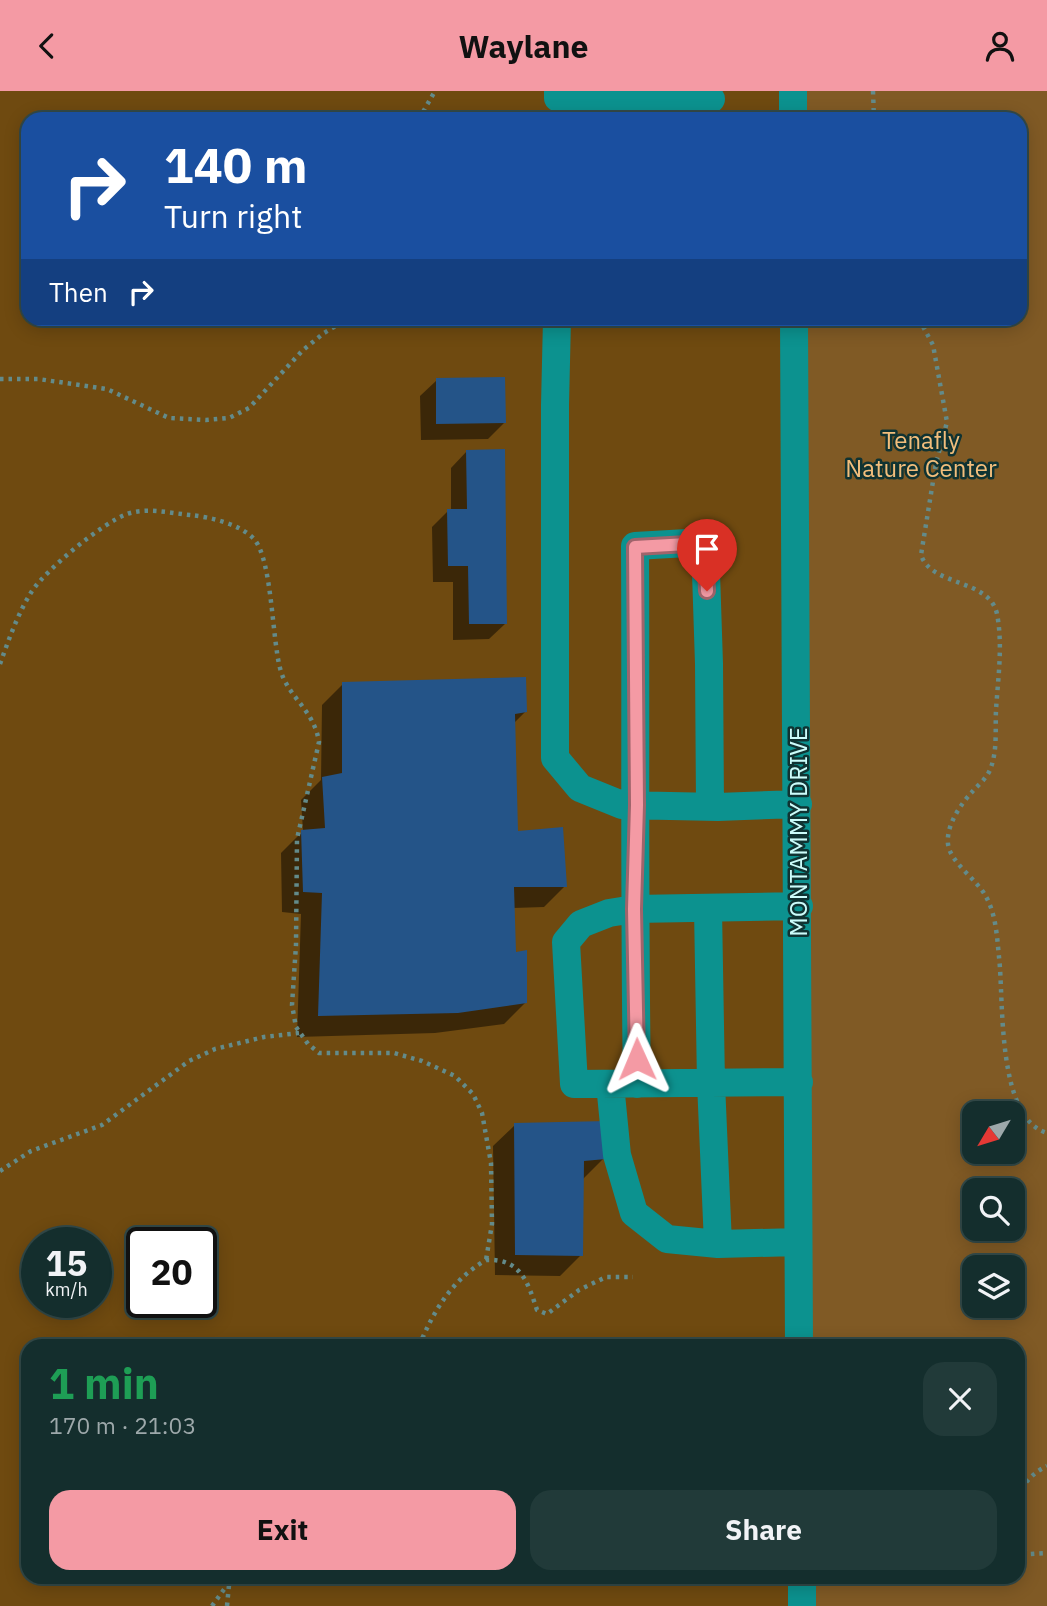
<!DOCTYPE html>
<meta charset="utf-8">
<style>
body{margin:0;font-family:"IBM Plex Sans",sans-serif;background:#213a39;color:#f1f3f6;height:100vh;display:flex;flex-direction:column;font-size:26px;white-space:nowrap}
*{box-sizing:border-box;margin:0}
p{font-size:23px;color:#9da8aa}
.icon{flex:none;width:38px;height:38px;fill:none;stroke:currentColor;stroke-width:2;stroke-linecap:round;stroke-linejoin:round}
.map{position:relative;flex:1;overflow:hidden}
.side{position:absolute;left:21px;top:1248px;width:1004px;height:245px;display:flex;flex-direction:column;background:#142e2d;border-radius:21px;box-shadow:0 4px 18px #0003,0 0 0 2px #334a49}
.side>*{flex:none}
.guide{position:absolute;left:21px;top:21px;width:1006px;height:214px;border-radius:21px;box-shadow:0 4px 18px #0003,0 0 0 2px #334a49;background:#1a4fa0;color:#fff;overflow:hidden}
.needle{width:46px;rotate:232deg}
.controls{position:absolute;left:962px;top:1010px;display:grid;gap:14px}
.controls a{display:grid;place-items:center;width:63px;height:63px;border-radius:14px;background:#142e2d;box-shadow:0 4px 18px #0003,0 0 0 2px #334a49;font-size:35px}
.speed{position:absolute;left:21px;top:1136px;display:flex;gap:14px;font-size:35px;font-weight:700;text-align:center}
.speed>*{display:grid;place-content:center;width:91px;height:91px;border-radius:50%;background:#142e2d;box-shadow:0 4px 18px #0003,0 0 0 2px #334a49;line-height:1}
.speed small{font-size:18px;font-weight:400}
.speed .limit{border:4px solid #111;border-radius:10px;background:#fff;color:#111}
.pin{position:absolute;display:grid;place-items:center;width:60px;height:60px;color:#fff;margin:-72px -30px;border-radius:50% 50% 50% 0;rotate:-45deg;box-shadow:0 0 7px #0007}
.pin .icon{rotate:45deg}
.me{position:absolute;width:77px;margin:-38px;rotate:359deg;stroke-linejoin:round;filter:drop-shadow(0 0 5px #0008)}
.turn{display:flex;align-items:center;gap:24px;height:147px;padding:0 28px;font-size:32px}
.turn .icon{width:91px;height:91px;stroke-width:2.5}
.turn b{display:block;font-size:49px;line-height:60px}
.then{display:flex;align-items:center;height:66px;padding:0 28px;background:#0003;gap:14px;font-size:26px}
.round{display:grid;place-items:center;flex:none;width:74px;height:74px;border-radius:21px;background:#213a39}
.headline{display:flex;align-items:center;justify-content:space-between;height:119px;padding:0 28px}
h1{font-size:42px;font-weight:700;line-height:52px;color:#1e9e55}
.cta{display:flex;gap:14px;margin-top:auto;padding:14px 28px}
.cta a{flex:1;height:80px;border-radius:21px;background:#f49aa4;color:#111;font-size:28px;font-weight:700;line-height:80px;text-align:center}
.cta a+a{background:#213a39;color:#f1f3f6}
header{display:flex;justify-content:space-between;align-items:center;height:91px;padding:0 28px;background:#f49aa4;color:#111;font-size:32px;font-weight:700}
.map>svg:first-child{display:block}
.green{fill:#6f4a10;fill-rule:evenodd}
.forest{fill:#805a25;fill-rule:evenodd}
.shadow{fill:#0007}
.building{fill:#245488}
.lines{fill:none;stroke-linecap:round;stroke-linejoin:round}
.path{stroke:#638b8a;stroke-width:4.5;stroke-dasharray:3.5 5;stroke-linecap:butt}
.minor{stroke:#0c928f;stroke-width:28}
.route-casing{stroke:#9f646b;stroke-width:18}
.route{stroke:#f49aa4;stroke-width:12}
.labels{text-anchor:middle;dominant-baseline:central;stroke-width:5;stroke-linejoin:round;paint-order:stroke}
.park-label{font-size:24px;fill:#f2be7c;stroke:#103332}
.street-label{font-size:24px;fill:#ccfdfb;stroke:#103332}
</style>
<header><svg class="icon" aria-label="back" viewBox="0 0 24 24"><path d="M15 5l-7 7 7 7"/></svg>Waylane<svg class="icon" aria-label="person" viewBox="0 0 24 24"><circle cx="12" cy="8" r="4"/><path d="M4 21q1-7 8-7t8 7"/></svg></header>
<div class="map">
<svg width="1047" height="1515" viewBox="0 0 1047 1515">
<rect width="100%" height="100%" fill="#1b3d3c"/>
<!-- green -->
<path class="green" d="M0 0H791L792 28H28V228H793L802 1255H28V1486H803L804 1515H0ZM37 1152H96V1211H37ZM142 1152H201V1211H142Z"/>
<!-- forest -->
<path class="forest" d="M791 0H1047V1515H804L803 1486H1018V1255H802L793 228H1020V28H792ZM975 1022H1013V1060H975ZM975 1099H1013V1138H975ZM975 1176H1013V1214H975Z"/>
<!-- shadow -->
<path class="shadow" d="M437 289 504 332 488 348 421 349 420 305Z
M467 360 506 532 489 548 453 549V491H433L432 436 448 420 451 419V377Z
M343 593 525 621 513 633 516 742 565 795 544 816 513 817 515 862 526 911 504 933 435 942 297 946 301 823 282 821 281 762 303 740 301 709 321 689 322 614Z
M515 1034 604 1067 582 1089 581 1164 560 1185 495 1184 493 1055Z"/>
<!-- building -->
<path class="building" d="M505 286 506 332 436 333V287Z
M505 358 507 533H469L468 475H448L447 418H467L466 359Z
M526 586 527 621 515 623 518 740 563 736 567 796H514L516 861 527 859V912L458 922 318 925 322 802 303 801 301 739 325 737 322 686 342 682V591Z
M608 1030 606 1068 584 1070 583 1165 515 1164 514 1032Z"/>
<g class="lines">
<!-- path -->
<path class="path" d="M873 0 874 28
M419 28 435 0
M919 228 933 254 947 331 936 372 921 464C932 496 989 487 997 523 1003 554 998 587 996 619 995 639 998 662 989 681 985 689 977 695 972 701 960 714 946 735 948 753 950 771 977 789 985 804 996 822 997 846 999 866 1004 908 996 1027 1047 1042
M0 288H38L107 298 169 327 206 329 229 327 249 317 303 259 324 242 347 228
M0 573C9 548 18 522 32 500 47 478 102 432 127 423 147 416 169 422 190 424 210 426 240 433 254 448 272 468 272 547 280 577 287 606 314 618 319 651L297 748 296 854 292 914 296 936 308 953 319 962H394L422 970 455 985 473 1003 482 1022 491 1072 492 1133 486 1169
M0 1080 31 1060 102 1034 189 970 215 958 264 946 299 942
M419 1255C434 1219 452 1189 486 1169 521 1167 528 1192 537 1219L547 1223 579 1199 606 1186H633
M1018 1406C1023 1392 1034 1381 1047 1375
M1018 1453 1022 1459 1030 1463 1047 1462
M212 1515 233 1486
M227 1515 229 1494"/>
<!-- minor -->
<path class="minor" d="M558 0V7L711 8
M793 0V28
M557 228 555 314V667L580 697 622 714 718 716 798 713
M794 228 799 1255
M708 818 711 992 718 1153
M799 991 574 993 566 851 581 833 609 822 634 818 799 815
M610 993 617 1064 634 1122 667 1148 718 1153 798 1151
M637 993C634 814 636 635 635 455L705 451 709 573 710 715
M802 1486V1515"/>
</g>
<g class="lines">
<defs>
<path id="route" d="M637 968 634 818 637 714 635 456 705 452 707 500"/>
</defs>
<!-- route casing -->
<use href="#route" class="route-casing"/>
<!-- route -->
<use href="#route" class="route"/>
</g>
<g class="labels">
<!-- park labels -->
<g class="park-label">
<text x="921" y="349">Tenafly<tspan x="921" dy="28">Nature Center</tspan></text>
</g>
<!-- street labels -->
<g class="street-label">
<text transform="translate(798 741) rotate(-90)">MONTAMMY DRIVE</text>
</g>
</g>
</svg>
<div class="controls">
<a><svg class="needle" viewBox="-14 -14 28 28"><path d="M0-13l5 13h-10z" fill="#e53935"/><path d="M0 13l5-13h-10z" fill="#9da8aa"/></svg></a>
<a><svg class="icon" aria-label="search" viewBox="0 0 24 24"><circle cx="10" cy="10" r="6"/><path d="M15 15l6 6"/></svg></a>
<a><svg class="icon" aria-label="layers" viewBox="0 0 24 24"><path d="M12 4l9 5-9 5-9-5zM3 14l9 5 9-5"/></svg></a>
</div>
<div class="speed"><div>15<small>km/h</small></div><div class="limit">20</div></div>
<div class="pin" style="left:707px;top:500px;background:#d93025"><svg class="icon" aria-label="arrive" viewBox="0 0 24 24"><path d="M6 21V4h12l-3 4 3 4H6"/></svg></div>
<svg class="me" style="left:637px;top:968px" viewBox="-20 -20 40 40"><path d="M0-17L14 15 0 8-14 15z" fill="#f49aa4" stroke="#fff" stroke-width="4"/></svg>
<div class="guide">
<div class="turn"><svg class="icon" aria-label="right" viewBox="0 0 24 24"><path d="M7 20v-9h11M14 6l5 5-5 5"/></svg><div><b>140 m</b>Turn right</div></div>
<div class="then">Then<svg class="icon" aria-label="right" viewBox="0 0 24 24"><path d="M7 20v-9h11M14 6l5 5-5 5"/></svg></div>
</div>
<section class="side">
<div class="headline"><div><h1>1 min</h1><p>170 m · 21:03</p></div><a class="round"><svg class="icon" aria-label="close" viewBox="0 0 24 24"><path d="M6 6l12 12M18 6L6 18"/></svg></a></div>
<div class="cta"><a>Exit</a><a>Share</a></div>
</section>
</div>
